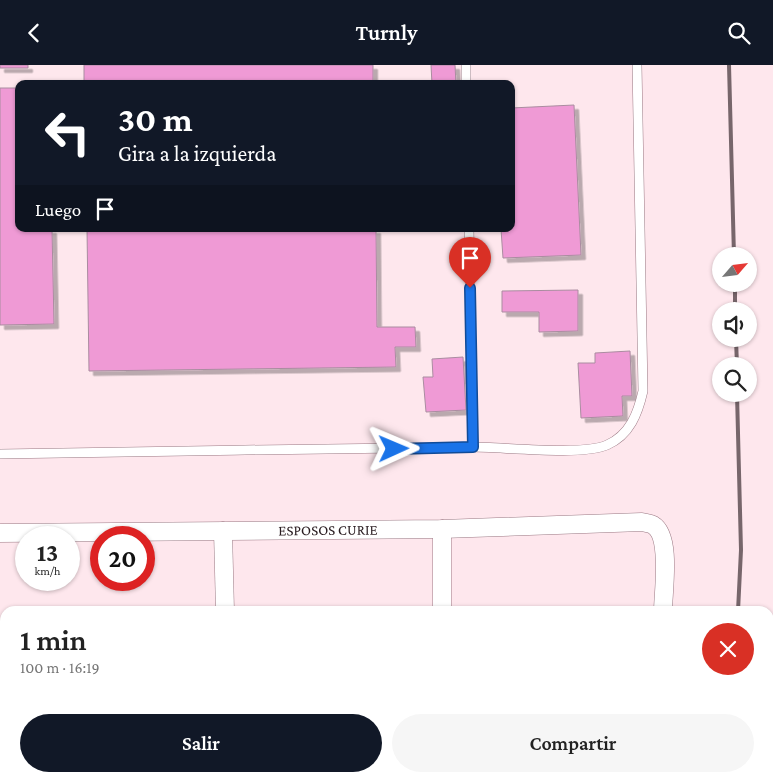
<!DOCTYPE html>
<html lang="es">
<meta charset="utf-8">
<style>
body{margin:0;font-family:"Crimson Pro",serif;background:#f6f6f6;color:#222;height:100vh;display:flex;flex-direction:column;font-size:19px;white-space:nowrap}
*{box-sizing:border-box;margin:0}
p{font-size:16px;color:#767676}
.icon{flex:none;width:28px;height:28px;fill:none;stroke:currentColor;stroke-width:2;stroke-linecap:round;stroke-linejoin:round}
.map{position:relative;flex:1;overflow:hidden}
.details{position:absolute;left:0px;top:541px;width:774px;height:176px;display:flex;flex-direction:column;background:#fff;border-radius:15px 15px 0 0;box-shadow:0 1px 4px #0004}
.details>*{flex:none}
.guide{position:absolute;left:15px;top:15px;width:500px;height:152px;border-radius:10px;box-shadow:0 1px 4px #0004;background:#111827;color:#fff;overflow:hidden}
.needle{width:32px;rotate:62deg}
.buttons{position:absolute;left:712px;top:182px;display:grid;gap:10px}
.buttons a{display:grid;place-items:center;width:45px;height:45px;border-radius:50%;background:#fff;box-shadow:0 1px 4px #0004;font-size:25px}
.speed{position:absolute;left:15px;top:461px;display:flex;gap:10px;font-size:25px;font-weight:700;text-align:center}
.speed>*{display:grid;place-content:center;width:65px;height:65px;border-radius:50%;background:#fff;box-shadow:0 1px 4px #0004;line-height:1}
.speed small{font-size:12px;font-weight:400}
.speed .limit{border:8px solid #d22;background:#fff;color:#111}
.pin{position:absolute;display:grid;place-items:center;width:42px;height:42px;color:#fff;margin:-51px -21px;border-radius:50% 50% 50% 0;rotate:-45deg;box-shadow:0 0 5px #0007}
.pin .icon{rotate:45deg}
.me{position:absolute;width:55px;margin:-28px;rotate:89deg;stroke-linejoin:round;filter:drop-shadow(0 0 4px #0008)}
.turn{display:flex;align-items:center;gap:18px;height:105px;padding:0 20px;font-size:22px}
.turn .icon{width:65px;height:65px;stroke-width:2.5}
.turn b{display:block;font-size:35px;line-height:42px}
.then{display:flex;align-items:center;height:48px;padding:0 20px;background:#0003;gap:10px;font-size:19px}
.round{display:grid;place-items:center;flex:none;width:52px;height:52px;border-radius:26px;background:#f6f6f6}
.summary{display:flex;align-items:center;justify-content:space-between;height:85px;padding:0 20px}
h1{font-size:30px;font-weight:600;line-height:38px}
.cta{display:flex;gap:10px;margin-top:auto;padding:10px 20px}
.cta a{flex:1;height:58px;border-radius:30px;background:#111827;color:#fff;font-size:20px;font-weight:600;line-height:58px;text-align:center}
.cta a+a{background:#f6f6f6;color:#222}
header{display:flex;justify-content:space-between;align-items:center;height:65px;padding:0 20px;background:#111827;color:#fff;font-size:22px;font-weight:600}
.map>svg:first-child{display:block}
.building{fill:#ef9ad5;stroke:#aa8ca0;filter:url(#shadow)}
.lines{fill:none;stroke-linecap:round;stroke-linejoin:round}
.service-casing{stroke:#9b7984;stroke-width:10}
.minor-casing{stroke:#9b7984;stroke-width:19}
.service{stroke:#fff;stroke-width:9}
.minor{stroke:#fff;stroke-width:18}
.rail{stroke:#77666b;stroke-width:4}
.route-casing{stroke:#114b97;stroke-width:12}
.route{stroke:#1a73e8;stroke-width:9}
.labels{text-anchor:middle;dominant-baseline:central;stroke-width:4.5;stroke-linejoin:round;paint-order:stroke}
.street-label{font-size:15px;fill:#291c20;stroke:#fff}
</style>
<header><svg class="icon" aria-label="back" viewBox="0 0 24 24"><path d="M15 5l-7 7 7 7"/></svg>Turnly<svg class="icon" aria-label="search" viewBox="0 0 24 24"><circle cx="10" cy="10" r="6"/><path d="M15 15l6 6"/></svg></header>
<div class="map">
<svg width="773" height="717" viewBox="0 0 773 717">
<defs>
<filter id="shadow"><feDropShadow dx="4.5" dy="4.5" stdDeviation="0" flood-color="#0004"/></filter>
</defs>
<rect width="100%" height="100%" fill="#fee7ed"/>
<!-- building -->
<path class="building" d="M0 0H28V3H0Z
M84 0H373V19H84Z
M431 0H455L456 19H432Z
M0 23H19V164H52L54 259 0 260Z
M574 40 581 190 503 193 501 164H511V43Z
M87 164H376L377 262H415L416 282H395L396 302 89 306Z
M578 225V266L539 267V247H502V226Z
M630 286 632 331H622L623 351 581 353 578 298H595V288Z
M463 292 466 345 426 347 423 312H433L432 294Z"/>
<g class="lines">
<defs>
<path id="service" d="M466 0V19
M469 164 473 382
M0 389C157 387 315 383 472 382 504 382 581 391 607 380 630 370 638 348 643 326L637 0"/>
<g id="minor">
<path d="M442 464V546"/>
<path d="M223 466 225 546"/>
<path id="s1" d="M0 468 442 464 642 457C645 458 650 458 653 460 672 471 663 527 663 546"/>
<path d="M0 701H5"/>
<path d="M120 712 135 717"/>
<path d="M230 712V717"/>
<path d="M443 712V717"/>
<path d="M657 717 658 712"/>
</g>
</defs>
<!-- service casing -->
<use href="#service" class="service-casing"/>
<!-- minor casing -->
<use href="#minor" class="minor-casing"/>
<!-- service -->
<use href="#service" class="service"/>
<!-- minor -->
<use href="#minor" class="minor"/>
<!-- rail -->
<path class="rail" d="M729 0 734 191
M735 219V246
M736 274 737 301
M737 329 741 485 738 546
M728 717 729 712"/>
</g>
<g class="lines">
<defs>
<path id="route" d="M394 384 473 382 470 223"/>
</defs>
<!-- route casing -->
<use href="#route" class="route-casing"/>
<!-- route -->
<use href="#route" class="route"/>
</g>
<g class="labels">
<!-- street labels -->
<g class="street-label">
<text stroke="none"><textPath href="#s1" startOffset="328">ESPOSOS CURIE</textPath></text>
</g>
</g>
</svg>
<div class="buttons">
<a><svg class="needle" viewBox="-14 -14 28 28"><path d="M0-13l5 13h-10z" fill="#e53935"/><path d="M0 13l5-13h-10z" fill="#767676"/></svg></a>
<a><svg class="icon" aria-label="sound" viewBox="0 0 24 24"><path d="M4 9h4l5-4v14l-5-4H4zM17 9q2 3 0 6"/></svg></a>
<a><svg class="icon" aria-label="search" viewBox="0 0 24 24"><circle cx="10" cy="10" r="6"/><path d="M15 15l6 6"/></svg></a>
</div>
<div class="speed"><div>13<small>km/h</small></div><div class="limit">20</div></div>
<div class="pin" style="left:470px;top:223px;background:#d93025"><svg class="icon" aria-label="arrive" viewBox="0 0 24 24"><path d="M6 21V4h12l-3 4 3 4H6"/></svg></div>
<svg class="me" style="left:394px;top:384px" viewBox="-20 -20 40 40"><path d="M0-17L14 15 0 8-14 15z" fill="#1a73e8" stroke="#fff" stroke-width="4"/></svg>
<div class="guide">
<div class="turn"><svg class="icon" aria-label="left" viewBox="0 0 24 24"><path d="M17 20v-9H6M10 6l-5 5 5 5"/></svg><div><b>30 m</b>Gira a la izquierda</div></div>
<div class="then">Luego<svg class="icon" aria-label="arrive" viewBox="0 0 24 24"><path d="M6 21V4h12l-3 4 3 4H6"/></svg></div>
</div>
<section class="details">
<div class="summary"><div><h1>1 min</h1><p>100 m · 16:19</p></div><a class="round" style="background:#d93025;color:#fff"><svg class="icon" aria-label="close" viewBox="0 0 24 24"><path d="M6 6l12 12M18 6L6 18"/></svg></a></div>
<div class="cta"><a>Salir</a><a>Compartir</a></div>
</section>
</div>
